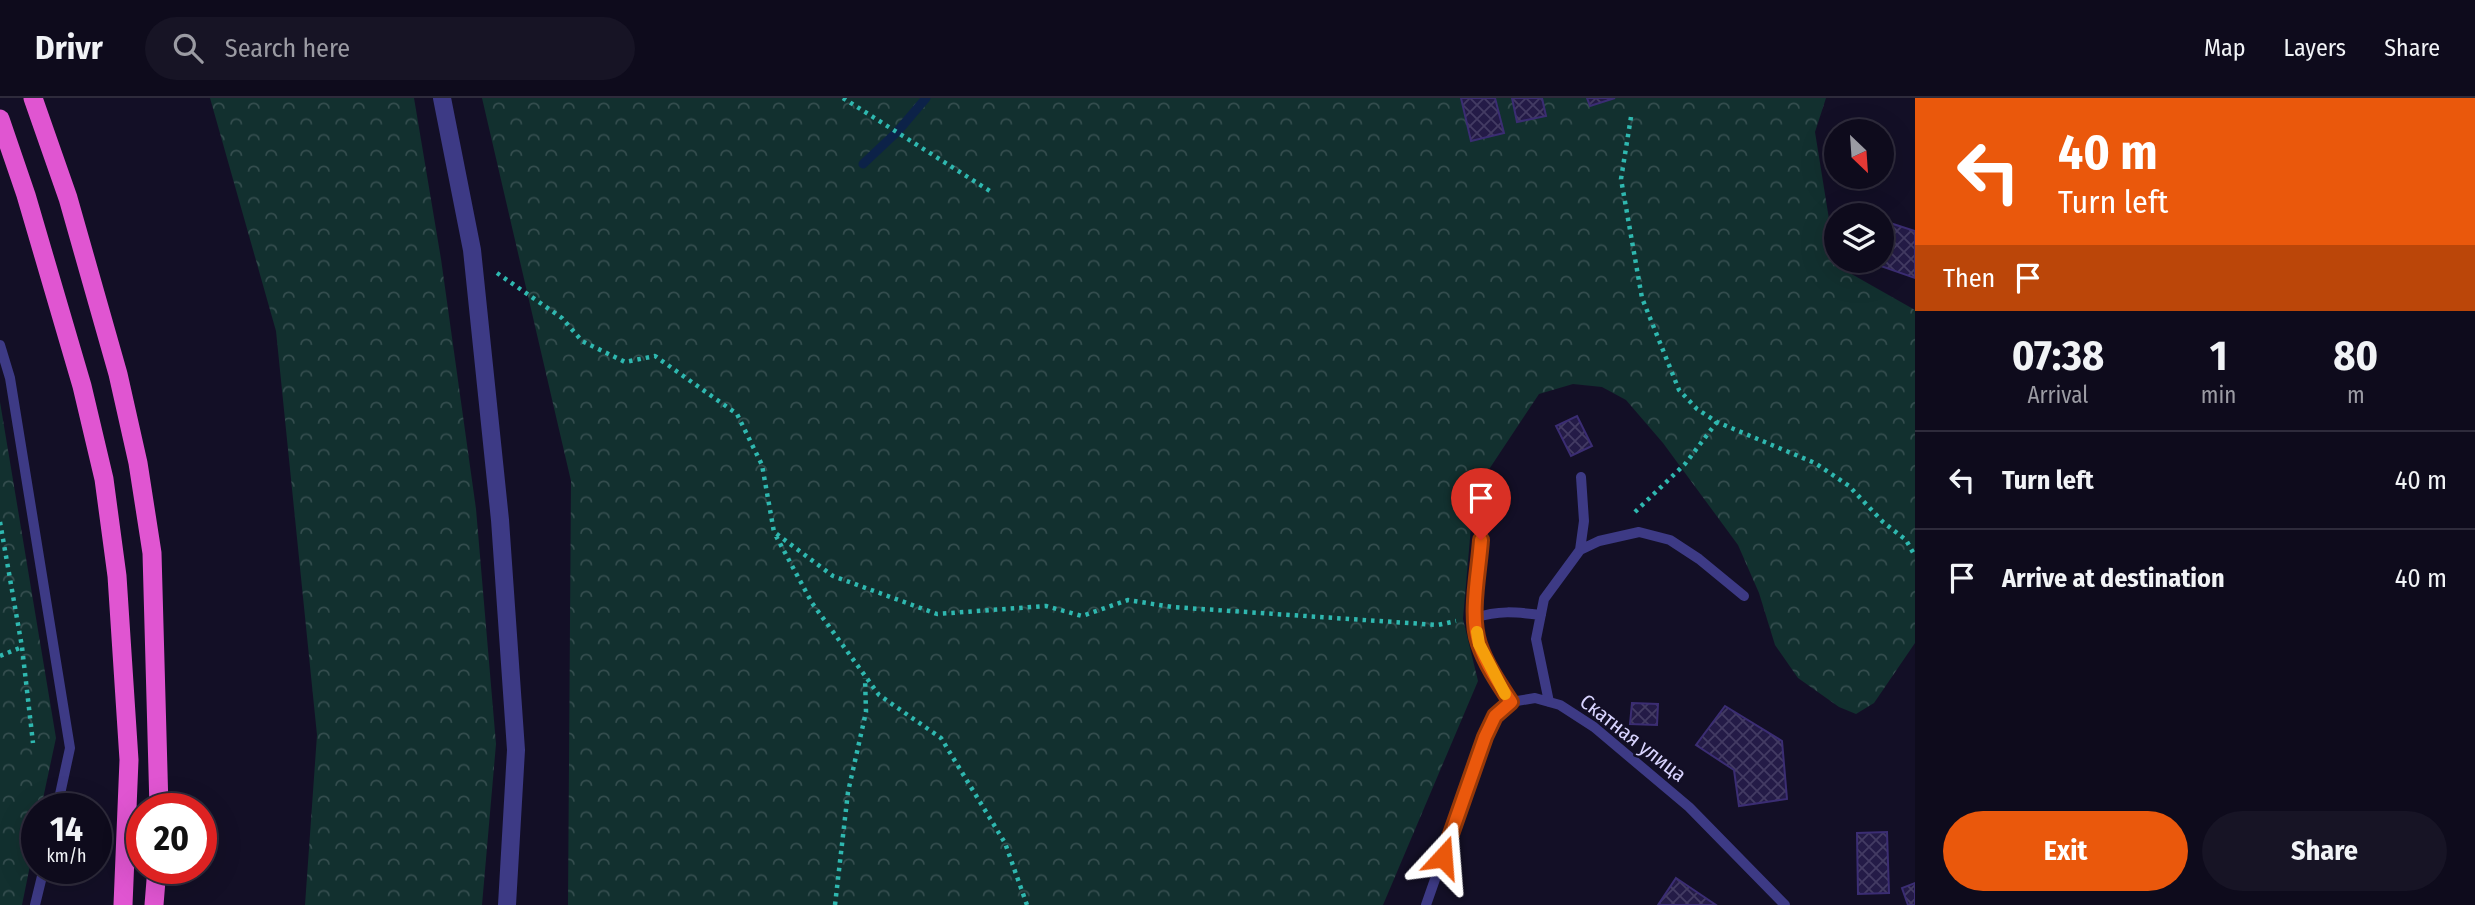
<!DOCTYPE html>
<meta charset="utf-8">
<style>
body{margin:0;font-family:"Fira Sans Condensed",sans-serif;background:#171425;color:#f1f3f6;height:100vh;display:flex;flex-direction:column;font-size:26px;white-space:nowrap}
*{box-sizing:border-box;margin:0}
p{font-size:23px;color:#9b9ba3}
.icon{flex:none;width:38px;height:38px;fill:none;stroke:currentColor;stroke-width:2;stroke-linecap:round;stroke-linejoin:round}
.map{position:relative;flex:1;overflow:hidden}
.drawer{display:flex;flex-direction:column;background:#0e0b1c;width:560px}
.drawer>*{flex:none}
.guide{background:#ea580c;color:#fff;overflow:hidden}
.needle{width:46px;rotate:155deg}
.buttons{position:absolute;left:1824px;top:21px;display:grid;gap:14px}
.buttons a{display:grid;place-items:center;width:70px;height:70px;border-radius:50%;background:#0e0b1c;box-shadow:0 7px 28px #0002,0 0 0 2px #2e2b3b;font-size:35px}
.speed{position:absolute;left:21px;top:695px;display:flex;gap:14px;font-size:35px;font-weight:700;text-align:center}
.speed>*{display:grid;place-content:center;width:91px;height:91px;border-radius:50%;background:#0e0b1c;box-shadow:0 7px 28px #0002,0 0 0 2px #2e2b3b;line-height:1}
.speed small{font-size:18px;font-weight:400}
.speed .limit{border:10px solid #d22;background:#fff;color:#111}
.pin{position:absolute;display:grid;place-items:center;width:60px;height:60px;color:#fff;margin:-72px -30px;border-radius:50% 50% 50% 0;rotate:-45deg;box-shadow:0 0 7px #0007}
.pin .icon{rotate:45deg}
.me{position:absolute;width:77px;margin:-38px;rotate:19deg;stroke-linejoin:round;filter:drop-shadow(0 0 5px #0008)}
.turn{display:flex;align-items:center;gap:24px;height:147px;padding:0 28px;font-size:32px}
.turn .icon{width:91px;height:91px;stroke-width:2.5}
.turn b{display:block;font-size:49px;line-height:60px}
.then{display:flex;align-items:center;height:66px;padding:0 28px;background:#0003;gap:14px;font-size:26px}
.eta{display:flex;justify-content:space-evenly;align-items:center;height:119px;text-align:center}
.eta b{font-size:42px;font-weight:700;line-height:49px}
.button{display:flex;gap:14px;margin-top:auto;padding:14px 28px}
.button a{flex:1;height:80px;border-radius:42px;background:#ea580c;color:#fff;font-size:28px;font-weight:700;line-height:80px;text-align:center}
.button a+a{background:#171425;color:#f1f3f6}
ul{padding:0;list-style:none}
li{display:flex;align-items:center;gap:21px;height:98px;padding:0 28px;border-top:2px solid #2e2b3b}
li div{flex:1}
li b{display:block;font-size:26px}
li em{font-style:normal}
header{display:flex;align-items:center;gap:42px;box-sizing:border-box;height:98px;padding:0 35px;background:#0e0b1c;border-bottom:2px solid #2e2b3b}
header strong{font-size:33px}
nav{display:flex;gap:38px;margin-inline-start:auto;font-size:24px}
.search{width:490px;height:63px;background:#171425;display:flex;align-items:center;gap:18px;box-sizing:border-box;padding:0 24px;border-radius:38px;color:#9b9ba3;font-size:26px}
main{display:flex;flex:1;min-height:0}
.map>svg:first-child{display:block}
.forest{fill:url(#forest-crowns)}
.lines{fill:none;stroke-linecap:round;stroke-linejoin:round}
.stream{stroke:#0c2248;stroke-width:9}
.building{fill:url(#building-cross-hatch);stroke:#3b2d73;stroke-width:2}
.path{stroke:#2fb8b0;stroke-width:4.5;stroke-dasharray:3.5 5;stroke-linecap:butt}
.service{stroke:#3d3a85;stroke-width:10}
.minor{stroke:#3d3a85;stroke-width:18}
.trunk{stroke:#e055d1;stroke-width:19}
.route-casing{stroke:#983908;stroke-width:18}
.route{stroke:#ea580c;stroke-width:12}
.slow{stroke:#f59e0b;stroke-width:12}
.labels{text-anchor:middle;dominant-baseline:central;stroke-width:5;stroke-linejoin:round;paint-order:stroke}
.street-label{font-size:21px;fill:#d9d4ff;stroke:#130f26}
</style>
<header>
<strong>Drivr</strong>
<div class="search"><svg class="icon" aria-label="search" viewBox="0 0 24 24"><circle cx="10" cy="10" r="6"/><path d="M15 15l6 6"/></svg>Search here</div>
<nav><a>Map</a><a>Layers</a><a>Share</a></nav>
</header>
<main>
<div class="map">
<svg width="1915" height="807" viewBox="0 0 1915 807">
<defs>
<pattern id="forest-crowns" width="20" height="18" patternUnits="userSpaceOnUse" patternTransform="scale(1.75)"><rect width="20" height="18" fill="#12302f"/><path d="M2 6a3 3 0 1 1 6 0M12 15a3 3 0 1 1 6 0" fill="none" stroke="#344d4e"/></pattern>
<pattern id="building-cross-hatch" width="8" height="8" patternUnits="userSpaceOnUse" patternTransform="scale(1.75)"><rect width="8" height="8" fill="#241b47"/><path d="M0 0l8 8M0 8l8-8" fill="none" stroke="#433b63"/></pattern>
</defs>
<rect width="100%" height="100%" fill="#130f26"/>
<!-- forest -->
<path class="forest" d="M210 0H414L441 161 476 411 496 646 482 807H305L317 637 276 233Z
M482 0H1826L1815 34 1833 146 1836 152V163H1842L1848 174 1915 212V545L1874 605 1856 616 1839 609 1798 580 1775 547 1759 495 1738 447 1663 345 1626 302 1602 289 1573 286 1539 296 1474 394 1463 521 1478 583 1383 807H568L571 383Z
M0 304 56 640 41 710H37V733L22 807H0Z"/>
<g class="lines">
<!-- stream -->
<path class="stream" d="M863 66 898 33 926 0"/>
</g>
<!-- building -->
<path class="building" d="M1461 0H1495L1504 35 1471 43Z
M1512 0H1542L1546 18 1517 24Z
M1587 0H1615L1590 8Z
M1890 125 1915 133V180L1875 166 1877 163H1881V150Z
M1577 318 1592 348 1571 358 1556 328Z
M1632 605 1658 606 1657 627 1630 626Z
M1725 608 1782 643 1787 701 1739 708 1734 672 1696 647Z
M1887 734 1889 795 1858 796 1857 735Z
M1676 780 1716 807H1658Z
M1915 785V807H1908L1902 790Z"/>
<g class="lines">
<!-- path -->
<path class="path" d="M843 0 993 95
M1631 19 1621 81 1642 200 1679 292 1697 311 1717 324 1815 365 1849 388 1883 424 1906 442 1915 458
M497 175 562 220 582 243 625 264 655 258 737 316 762 367 774 434 833 478 937 516 1046 508 1082 518 1128 502 1172 509 1438 527 1456 523
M1635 414 1685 366 1717 324
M0 424 22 549 33 645
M776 438 812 505 879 597 941 640 1005 745 1027 807
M0 558 22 549
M835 807 848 694 866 614 865 580"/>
<!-- service -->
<path class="service" d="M0 247 10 280 70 650 57 710
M1481 442C1479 473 1469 517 1479 546 1486 567 1499 586 1511 604
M1580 452 1584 423 1581 379
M1475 520C1498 512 1516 514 1541 517
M1549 604 1536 541 1544 501 1580 452 1599 443 1639 434 1670 442 1699 461 1744 498
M35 807 44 770
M1426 807 1485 639 1495 618 1511 604 1535 600 1560 607 1594 629 1689 709 1785 807"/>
<!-- minor -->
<path class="minor" d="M442 0 472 152 500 422 516 652 507 807"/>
<!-- trunk -->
<path class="trunk" d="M33 0 68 100 118 276 138 365 152 455 159 710
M0 21 26 97 82 288 104 381 117 478 129 662 123 807
M154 807 157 770"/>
</g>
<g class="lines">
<defs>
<path id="route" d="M1443 759 1485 639 1495 618 1511 604C1499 586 1486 567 1479 546 1469 517 1479 473 1481 442"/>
</defs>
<!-- route casing -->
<use href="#route" class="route-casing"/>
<!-- route -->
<use href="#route" class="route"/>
<!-- slow -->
<path class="slow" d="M1477 534 1479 546 1505 596"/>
</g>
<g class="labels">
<!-- street labels -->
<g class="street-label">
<text transform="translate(1633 640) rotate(38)">Скатная улица</text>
</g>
</g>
</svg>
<div class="buttons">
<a><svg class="needle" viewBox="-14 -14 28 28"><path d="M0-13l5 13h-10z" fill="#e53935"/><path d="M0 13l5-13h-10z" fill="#9b9ba3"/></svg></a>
<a><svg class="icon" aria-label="layers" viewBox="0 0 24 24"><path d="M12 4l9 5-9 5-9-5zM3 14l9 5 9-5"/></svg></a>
</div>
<div class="speed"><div>14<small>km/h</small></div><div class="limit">20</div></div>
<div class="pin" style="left:1481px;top:442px;background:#d93025"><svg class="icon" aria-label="arrive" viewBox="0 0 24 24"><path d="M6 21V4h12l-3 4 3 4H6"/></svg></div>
<svg class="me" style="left:1443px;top:759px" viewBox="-20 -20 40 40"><path d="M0-17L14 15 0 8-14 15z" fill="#ea580c" stroke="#fff" stroke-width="4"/></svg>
</div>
<section class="drawer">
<div class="guide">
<div class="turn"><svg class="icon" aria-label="left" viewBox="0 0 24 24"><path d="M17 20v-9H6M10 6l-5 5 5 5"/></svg><div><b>40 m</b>Turn left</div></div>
<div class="then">Then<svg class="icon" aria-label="arrive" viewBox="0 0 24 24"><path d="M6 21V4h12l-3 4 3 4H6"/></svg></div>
</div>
<div class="eta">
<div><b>07:38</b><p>Arrival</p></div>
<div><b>1</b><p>min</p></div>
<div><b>80</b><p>m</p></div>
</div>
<ul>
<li><svg class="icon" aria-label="left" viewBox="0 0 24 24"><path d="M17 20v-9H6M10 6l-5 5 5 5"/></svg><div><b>Turn left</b></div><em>40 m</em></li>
<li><svg class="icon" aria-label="arrive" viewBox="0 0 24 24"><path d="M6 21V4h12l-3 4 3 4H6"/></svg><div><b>Arrive at destination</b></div><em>40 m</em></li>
</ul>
<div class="button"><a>Exit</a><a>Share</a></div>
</section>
</main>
